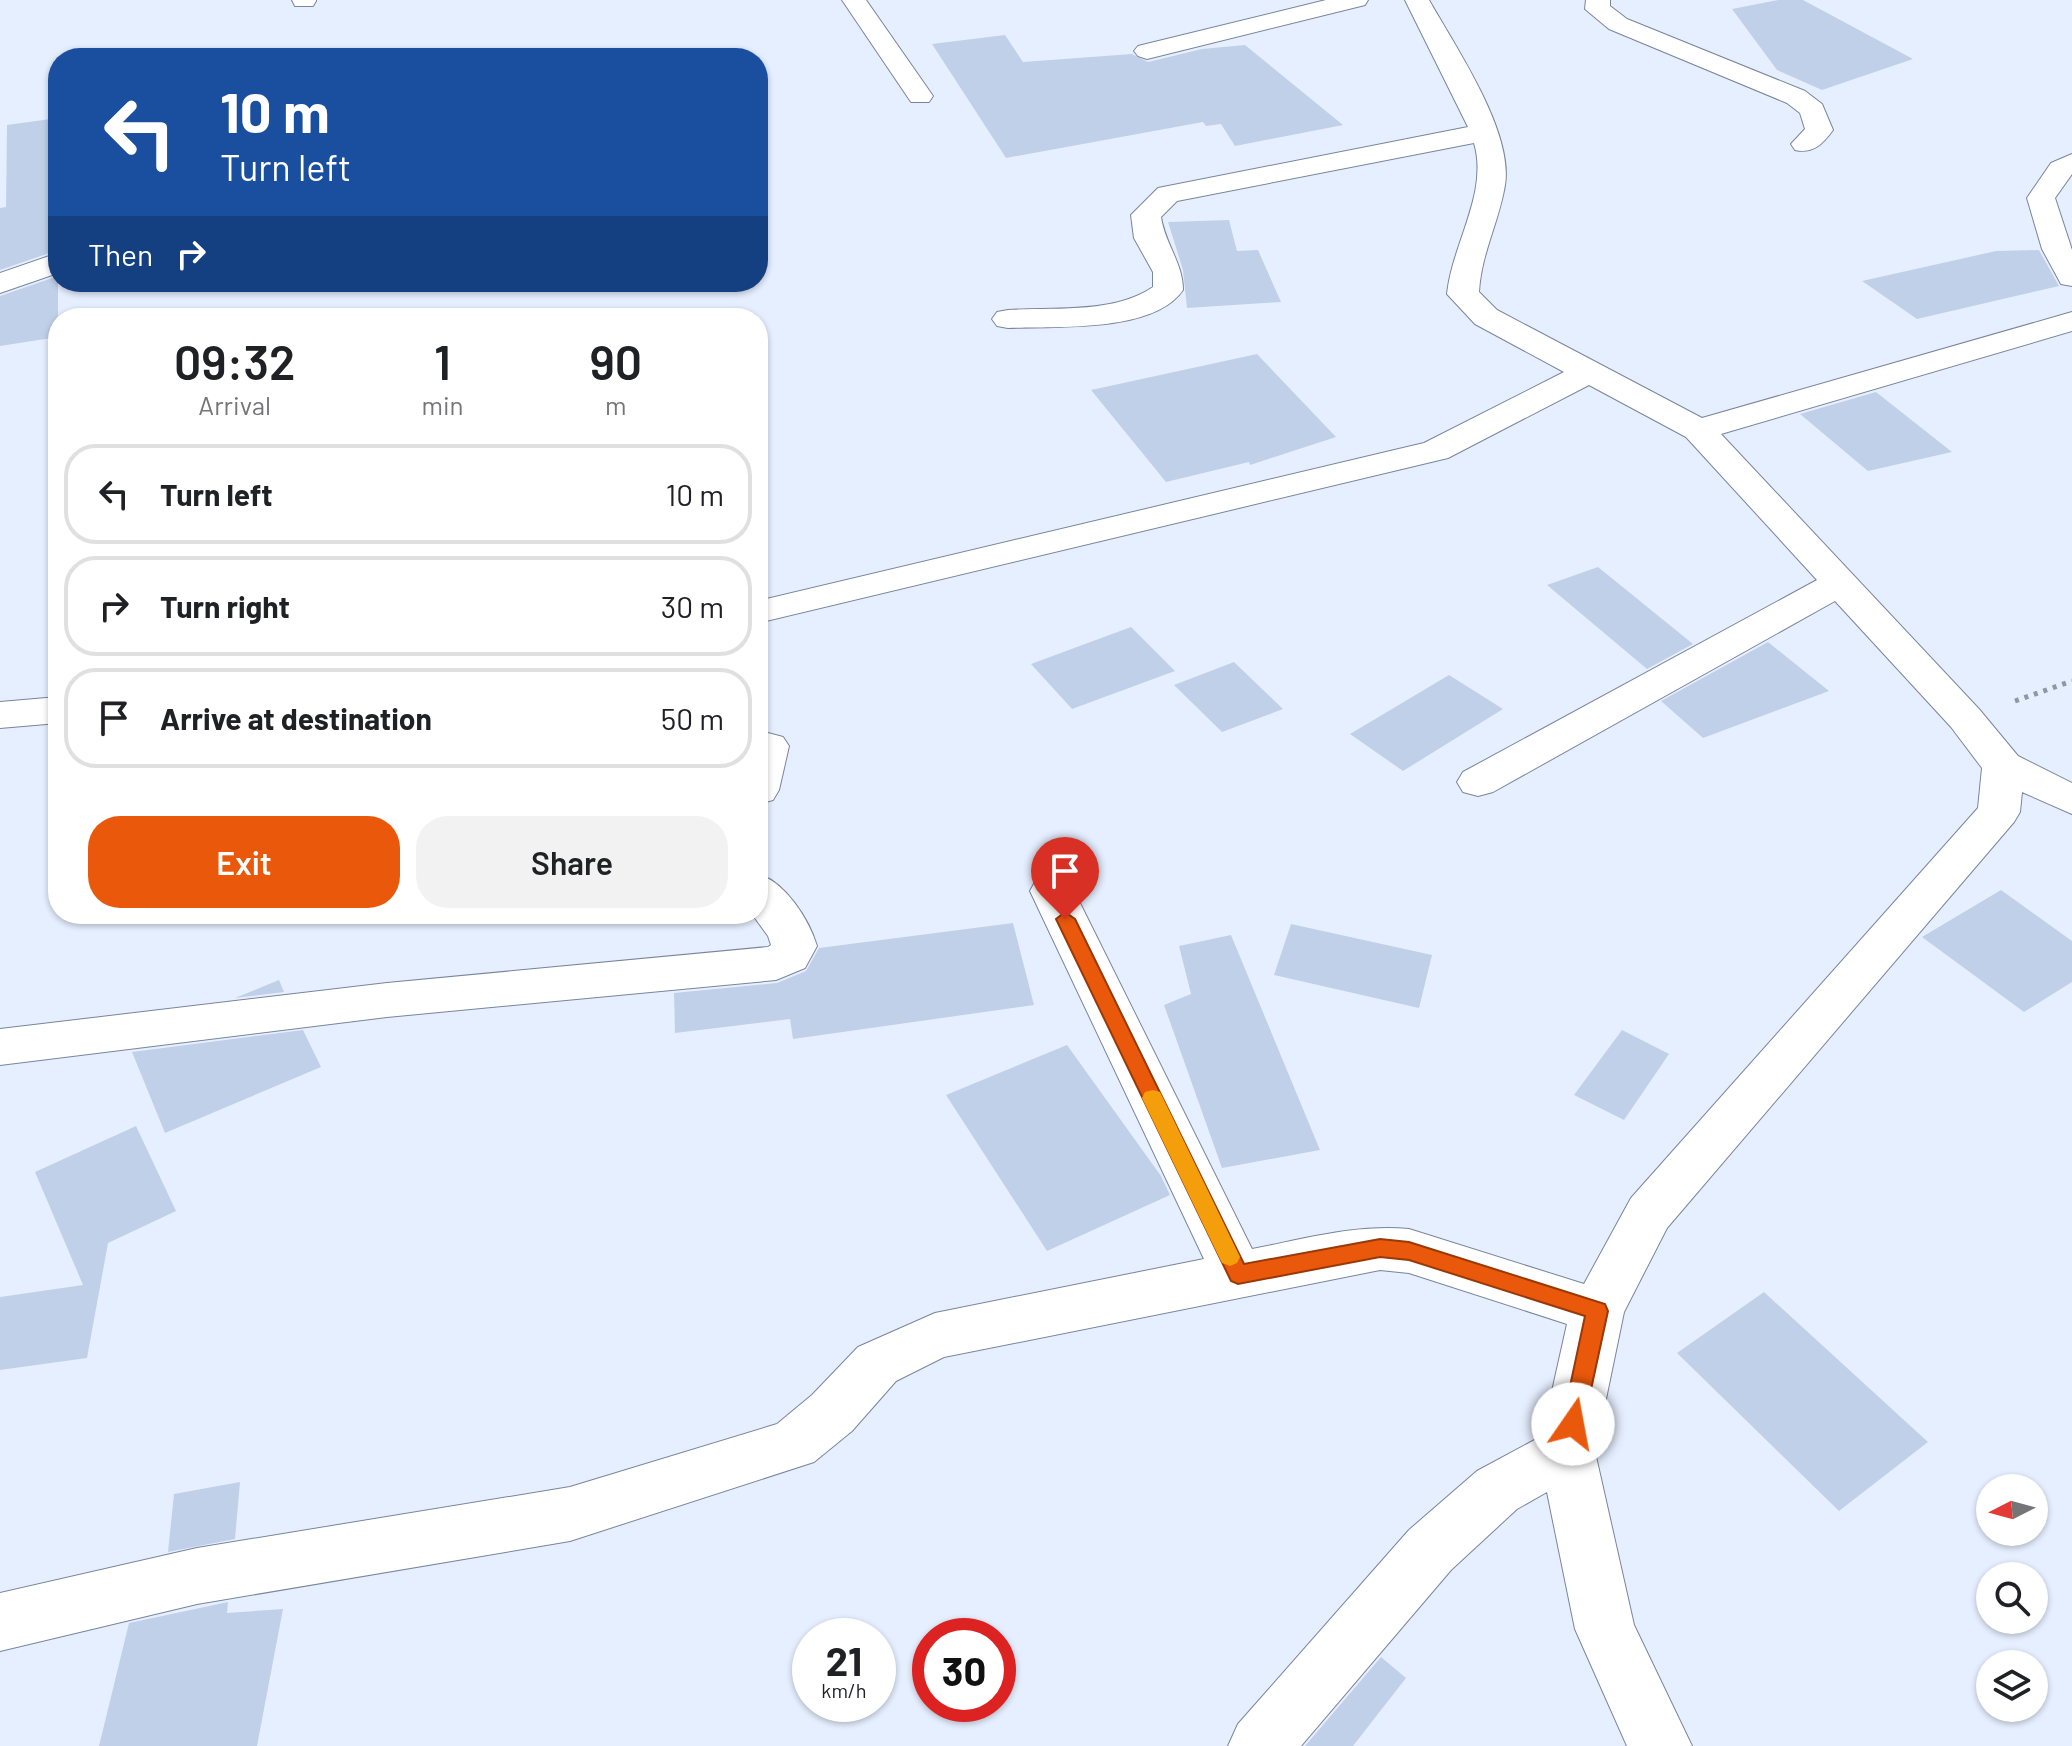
<!DOCTYPE html>
<style>
body{margin:0;font-family:Barlow,sans-serif;background:#f2f2f2;color:#202124;height:100vh;display:flex;flex-direction:column;font-size:30px;white-space:nowrap}
*{box-sizing:border-box;margin:0}
p{font-size:26px;color:#757577}
.icon{flex:none;width:44px;height:44px;fill:none;stroke:currentColor;stroke-width:2;stroke-linecap:round;stroke-linejoin:round}
.map{position:relative;flex:1;overflow:hidden}
.details{position:absolute;left:48px;top:308px;width:720px;height:616px;display:flex;flex-direction:column;background:#fff;border-radius:32px;box-shadow:0 2px 6px #0004}
.details>*{flex:none}
.top-card{position:absolute;left:48px;top:48px;width:720px;height:244px;border-radius:32px;box-shadow:0 2px 6px #0004;background:#1a4fa0;color:#fff;overflow:hidden}
.needle{width:52px;rotate:264deg}
.buttons{position:absolute;left:1976px;top:1474px;display:grid;gap:16px}
.buttons a{display:grid;place-items:center;width:72px;height:72px;border-radius:50%;background:#fff;box-shadow:0 2px 6px #0004;font-size:40px}
.speed{position:absolute;left:792px;top:1618px;display:flex;gap:16px;font-size:40px;font-weight:700;text-align:center}
.speed>*{display:grid;place-content:center;width:104px;height:104px;border-radius:50%;background:#fff;box-shadow:0 2px 6px #0004;line-height:1}
.speed small{font-size:20px;font-weight:400}
.speed .limit{border:12px solid #d22;background:#fff;color:#111}
.pin{position:absolute;display:grid;place-items:center;width:68px;height:68px;color:#fff;margin:-82px -34px;border-radius:50% 50% 50% 0;rotate:-45deg;box-shadow:0 0 8px #0007}
.pin .icon{rotate:45deg}
.me{position:absolute;width:88px;margin:-44px;rotate:12deg;stroke-linejoin:round;filter:drop-shadow(0 0 6px #0008)}
.turn{display:flex;align-items:center;gap:28px;height:168px;padding:0 40px;font-size:36px}
.turn .icon{width:104px;height:104px;stroke-width:2.5}
.turn b{display:block;font-size:56px;line-height:68px}
.then{display:flex;align-items:center;height:76px;padding:0 40px;background:#0003;gap:16px;font-size:30px}
.eta{display:flex;justify-content:space-evenly;align-items:center;height:136px;text-align:center}
.eta b{font-size:48px;font-weight:600;line-height:56px}
.primary-button{display:flex;gap:16px;margin-top:auto;padding:16px 40px}
.primary-button a{flex:1;height:92px;border-radius:32px;background:#ea580c;color:#fff;font-size:32px;font-weight:600;line-height:92px;text-align:center}
.primary-button a+a{background:#f2f2f2;color:#202124}
ul{padding:0;list-style:none}
li{display:flex;align-items:center;gap:24px;height:100px;margin:0 16px 12px;padding:0 24px;border:4px solid #e0e0e0;border-radius:32px}
li div{flex:1}
li b{display:block;font-size:30px}
li em{font-style:normal}
.map>svg:first-child{display:block}
.building{fill:#c1d0e9}
.lines{fill:none;stroke-linecap:round;stroke-linejoin:round}
.minor-casing{stroke:#78859c;stroke-width:2}
.path{stroke:#8f97a4;stroke-width:5;stroke-dasharray:4 6;stroke-linecap:butt}
.minor{fill:#fff;fill-rule:evenodd}
.route{fill:#ea580c;stroke:#983908;stroke-width:2}
.slow{fill:#f59e0b}
</style>
<div class="map">
<svg width="2072" height="1746" viewBox="0 0 2072 1746">
<rect width="100%" height="100%" fill="#e6efff"/>
<!-- building -->
<path class="building" d="M1778 0H1803L1913 59 1822 90 1777 70 1732 9Z
M1005 35 1023 62 1132 54 1148 62 1202 49 1245 45 1343 125 1235 146 1221 124 1206 126 1203 122 1006 158 932 44Z
M58 118V250L0 270V208L6 207 7 125Z
M1229 220 1237 251 1258 250 1281 302 1187 308 1183 270 1168 222Z
M2039 250 2059 286 1917 319 1862 281 1996 251Z
M58 276V337L0 346V296Z
M1257 354 1336 437 1250 465 1249 462 1166 482 1091 390Z
M1876 392 1952 452 1868 471 1800 414Z
M1598 567 1693 644 1647 669 1547 585Z
M1131 627 1175 671 1072 709 1031 664Z
M1768 642 1829 691 1703 738 1661 701Z
M1234 662 1283 709 1222 732 1174 685Z
M1449 675 1503 709 1403 771 1350 734Z
M2001 890 2072 941V982L2024 1012 1922 937Z
M1013 923 1034 1005 793 1039 790 1019 675 1033 674 993 777 983 806 971 819 948Z
M1291 924 1432 955 1419 1008 1274 975Z
M1231 935 1320 1150 1222 1168 1164 1005 1191 994 1179 946Z
M279 980 284 992 235 998Z
M303 1030 321 1067 165 1133 132 1052Z
M1622 1030 1669 1054 1624 1120 1574 1095Z
M1067 1045 1161 1176 1170 1195 1047 1251 946 1095Z
M136 1126 176 1211 108 1243 87 1358 0 1370V1297L83 1285 35 1172Z
M1764 1292 1928 1442 1839 1511 1677 1353Z
M240 1482 235 1539 168 1552 174 1494Z
M228 1602 227 1613 283 1609 257 1746H99L129 1623Z
M1381 1657 1406 1678 1353 1746H1305Z"/>
<g class="lines">
<defs>
<path id="minor" d="M292 0H316V1L313 6H295Z
M842 0H866L933 96 929 102H911Z
M1326 0H1368L1365 5 1147 59 1138 56 1134 51 1138 46Z
M1405 0H1429C1455 46 1514 132 1505 185 1499 222 1481 254 1479 292L1497 310 1702 418 2072 312V331L1721 434 1979 709 2018 756 2072 783V814L2022 792 2020 812 2014 822 1667 1228 1624 1312 1595 1452 1634 1625 1692 1746H1627L1575 1629 1547 1492 1517 1509 1451 1570 1301 1746H1228L1238 1724 1409 1530 1477 1471 1542 1436 1567 1324 1409 1273 1380 1270 944 1357 896 1381 852 1431 814 1462 570 1541 197 1604 0 1651V1593L197 1548 570 1487 777 1424 812 1395 858 1347 935 1313 1204 1259 1030 891 1036 880 1052 875 1068 880 1074 891 1252 1249C1304 1239 1356 1224 1409 1229L1584 1284 1631 1198 1978 808 1982 768 1951 727 1835 601 1493 792 1478 796 1463 792 1457 782 1463 772 1817 580 1686 437 1589 385 1448 458 758 623V601L1424 443 1564 372 1475 324 1447 294C1452 244 1489 193 1474 143L1177 201 1161 217C1165 244 1183 263 1183 290 1154 333 1056 326 1008 328L997 326 992 319 997 312 1008 310C1055 307 1113 314 1153 287V272L1134 238 1131 215 1158 188 1468 127Z
M1586 0H1610V6L1627 19 1805 91 1822 104 1833 130C1823 144 1813 154 1795 150L1791 144 1805 129 1800 113 1787 103 1609 29 1585 9Z
M2072 154V174L2055 198 2072 250V286L2061 284 2042 249 2027 198 2051 163Z
M58 253V273L0 293V273Z
M58 697V723L0 728V702Z
M768 733 783 737 789 746 779 790 773 800 758 804V735Z
M758 874C785 882 809 919 817 946L805 968 776 980 387 1017 0 1065V1029L387 983 768 947 771 945 768 936 752 914H758Z"/>
</defs>
<!-- minor casing -->
<use href="#minor" class="minor-casing"/>
<!-- path -->
<path class="path" d="M2015 701 2072 681"/>
<!-- minor -->
<use href="#minor" class="minor"/>
</g>
<!-- route -->
<path class="route" d="M1065 912 1075 919 1244 1264 1380 1239 1409 1242 1605 1304 1608 1311 1582 1431 1573 1434 1565 1431 1562 1424 1585 1316 1409 1260 1380 1257 1238 1284 1231 1281 1056 919Z"/>
<!-- slow -->
<path class="slow" d="M1153 1090 1160 1092 1163 1098 1240 1257 1237 1263 1230 1266 1222 1263 1219 1257 1142 1098 1145 1092Z"/>
</svg>
<div class="buttons">
<a><svg class="needle" viewBox="-14 -14 28 28"><path d="M0-13l5 13h-10z" fill="#e53935"/><path d="M0 13l5-13h-10z" fill="#757577"/></svg></a>
<a><svg class="icon" aria-label="search" viewBox="0 0 24 24"><circle cx="10" cy="10" r="6"/><path d="M15 15l6 6"/></svg></a>
<a><svg class="icon" aria-label="layers" viewBox="0 0 24 24"><path d="M12 4l9 5-9 5-9-5zM3 14l9 5 9-5"/></svg></a>
</div>
<div class="speed"><div>21<small>km/h</small></div><div class="limit">30</div></div>
<div class="pin" style="left:1065px;top:919px;background:#d93025"><svg class="icon" aria-label="arrive" viewBox="0 0 24 24"><path d="M6 21V4h12l-3 4 3 4H6"/></svg></div>
<svg class="me" style="left:1573px;top:1424px" viewBox="-20 -20 40 40"><circle r="19" fill="#fff"/><path d="M0-13L10 11 0 6-10 11z" fill="#ea580c"/></svg>
<div class="top-card">
<div class="turn"><svg class="icon" aria-label="left" viewBox="0 0 24 24"><path d="M17 20v-9H6M10 6l-5 5 5 5"/></svg><div><b>10 m</b>Turn left</div></div>
<div class="then">Then<svg class="icon" aria-label="right" viewBox="0 0 24 24"><path d="M7 20v-9h11M14 6l5 5-5 5"/></svg></div>
</div>
<section class="details">
<div class="eta">
<div><b>09:32</b><p>Arrival</p></div>
<div><b>1</b><p>min</p></div>
<div><b>90</b><p>m</p></div>
</div>
<ul>
<li><svg class="icon" aria-label="left" viewBox="0 0 24 24"><path d="M17 20v-9H6M10 6l-5 5 5 5"/></svg><div><b>Turn left</b></div><em>10 m</em></li>
<li><svg class="icon" aria-label="right" viewBox="0 0 24 24"><path d="M7 20v-9h11M14 6l5 5-5 5"/></svg><div><b>Turn right</b></div><em>30 m</em></li>
<li><svg class="icon" aria-label="arrive" viewBox="0 0 24 24"><path d="M6 21V4h12l-3 4 3 4H6"/></svg><div><b>Arrive at destination</b></div><em>50 m</em></li>
</ul>
<div class="primary-button"><a>Exit</a><a>Share</a></div>
</section>
</div>
